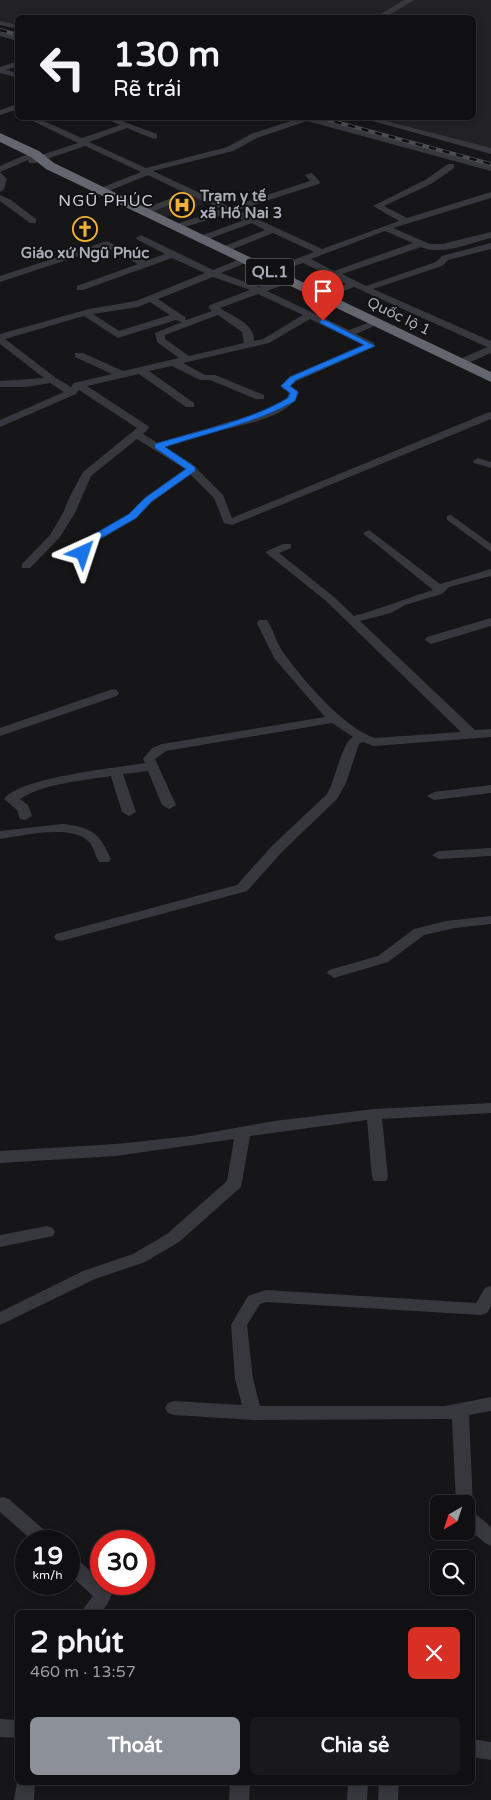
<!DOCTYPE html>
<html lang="vi">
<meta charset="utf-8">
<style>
body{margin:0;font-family:"Varela Round",sans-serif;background:#19191b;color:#f1f3f6;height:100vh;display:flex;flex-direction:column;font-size:19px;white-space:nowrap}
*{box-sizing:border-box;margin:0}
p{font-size:16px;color:#9c9d9f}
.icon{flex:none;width:28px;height:28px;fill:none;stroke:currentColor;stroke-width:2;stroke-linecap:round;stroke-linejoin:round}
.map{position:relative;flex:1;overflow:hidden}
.sheet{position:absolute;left:15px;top:1610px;width:460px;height:175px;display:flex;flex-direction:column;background:#101012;border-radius:8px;box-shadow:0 2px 8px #0003,0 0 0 1px #303032}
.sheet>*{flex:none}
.guide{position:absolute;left:15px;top:15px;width:461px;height:105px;border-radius:8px;box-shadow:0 2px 8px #0003,0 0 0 1px #303032;background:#101012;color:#f1f3f6;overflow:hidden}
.needle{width:32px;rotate:219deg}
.tools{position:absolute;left:430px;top:1495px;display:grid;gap:10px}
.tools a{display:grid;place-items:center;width:45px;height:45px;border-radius:8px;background:#101012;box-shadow:0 2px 8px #0003,0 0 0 1px #303032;font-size:25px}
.speed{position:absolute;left:15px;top:1530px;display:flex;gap:10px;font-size:25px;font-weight:700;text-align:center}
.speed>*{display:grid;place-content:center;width:65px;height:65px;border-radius:50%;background:#101012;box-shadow:0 2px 8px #0003,0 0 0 1px #303032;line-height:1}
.speed small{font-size:12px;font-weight:400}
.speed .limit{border:8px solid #d22;background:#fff;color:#111}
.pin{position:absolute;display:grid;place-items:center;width:42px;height:42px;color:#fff;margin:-51px -21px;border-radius:50% 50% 50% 0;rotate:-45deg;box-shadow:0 0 5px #0007}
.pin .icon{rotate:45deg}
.me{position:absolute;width:55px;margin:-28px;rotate:42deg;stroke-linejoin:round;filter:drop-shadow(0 0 4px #0008)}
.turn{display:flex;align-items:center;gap:18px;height:105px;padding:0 15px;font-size:22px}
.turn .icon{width:65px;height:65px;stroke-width:2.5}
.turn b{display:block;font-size:35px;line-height:42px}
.round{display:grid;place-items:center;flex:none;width:52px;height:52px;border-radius:8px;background:#19191b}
.overview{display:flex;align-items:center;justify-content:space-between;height:85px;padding:0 15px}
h1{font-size:30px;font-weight:700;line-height:38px}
.action{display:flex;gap:10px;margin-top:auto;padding:10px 15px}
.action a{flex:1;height:58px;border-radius:8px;background:#8c9099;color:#fff;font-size:20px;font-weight:700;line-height:58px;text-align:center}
.action a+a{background:#19191b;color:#f1f3f6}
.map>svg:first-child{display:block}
.built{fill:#222225}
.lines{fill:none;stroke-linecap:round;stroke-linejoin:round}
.minor{fill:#37383d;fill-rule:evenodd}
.highway{fill:#63666e;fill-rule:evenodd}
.rail-casing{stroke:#4a4c52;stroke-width:4}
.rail{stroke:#111113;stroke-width:2.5;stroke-dasharray:7;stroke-linecap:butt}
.route{fill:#1a73e8;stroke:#114b97}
.labels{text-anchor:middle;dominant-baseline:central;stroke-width:4;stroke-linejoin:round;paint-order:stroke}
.far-poi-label{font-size:15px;font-weight:bold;fill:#a8adb8;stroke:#111113;text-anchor:start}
.far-street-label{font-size:15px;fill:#a8adb8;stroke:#111113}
.far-quarter-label{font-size:16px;letter-spacing:1px;fill:#c9ccd4;stroke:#111113}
.shield{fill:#111113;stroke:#7b7e86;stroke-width:1}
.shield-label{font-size:16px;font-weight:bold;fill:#a8adb8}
</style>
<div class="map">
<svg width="491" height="1800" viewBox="0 0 491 1800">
<rect width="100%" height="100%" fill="#161618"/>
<!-- built -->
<path class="built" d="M0 0H491V149L374 118H474V18H18L17 25 0 21Z
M192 194 210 202 164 218 149 211Z"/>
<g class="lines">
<!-- minor -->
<path class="minor" d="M404 0H414L384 18H374Z
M0 21 18 25V29L0 25Z
M0 32 18 36V41L0 36Z
M18 61V66L6 70 18 73V78L0 73V67Z
M18 104V109L0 115V110Z
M27 118H37L82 138 120 125 104 118H114L157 134V138L154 139 127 128 89 142 146 168 227 147 251 134 300 118H314L491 165V171L307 121 257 138 233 151 153 171 230 207 310 181 305 175 312 173 320 182 319 184 238 210 322 249 399 221 373 206 425 180 448 164H454V168L431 184 384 206 407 218 491 192V198L393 228 430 244H442L491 232V238C470 243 442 256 421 247L342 274 366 286 436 262 442 256 491 243V249L448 260 442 266 373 289 491 341V353L464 365H456V361L487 347 354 287 324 299H318V295L346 284 333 277 302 288H296V284L326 274 303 263 273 274H267V270L314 252 273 233 226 252H220V248L265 230 252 223 203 241H197V237L244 220 229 213 179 229H173V225L222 209 192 196 146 214H140V210L185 193 148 175 104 193H98V189L141 172 85 146 35 163H29L28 160 0 172V166L32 152 39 154 35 157 78 143ZM385 231 413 243 334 271 311 259Z
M362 118H374L491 148V154Z
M0 172 7 179 4 189 0 192Z
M0 195 11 200 36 219V223H30L0 201Z
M141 235 213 270 242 258H248V262L221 273 259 287 285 278H291V282L267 291 349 330 376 320 381 323 356 334 374 343V347L297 381 291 386 299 392C292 418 237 426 214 432 197 437 181 442 165 447L192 464 223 495 232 518 487 413 491 412V419L232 525 224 523 214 498 190 474 152 502 137 518 99 540 87 555H79L77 553 91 536 129 514 144 498 185 469 137 439 91 476 75 513 60 537 30 568H22V564L50 535 63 513 70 496 83 472 137 428 79 390 76 394 0 427V420L64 392 50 383 26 387H0V381L44 378 0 344V334L89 309 136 301 205 273 172 258 83 290H77V286L138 264 106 247 0 282V276L107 241 146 261 165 254 138 240 136 238ZM213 277 250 290 210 305 208 307 212 311 186 320 185 317 158 299ZM258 294 303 315 263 339 254 341C255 323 231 316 220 308ZM150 302 170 315 119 331 93 314 138 307ZM218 315 242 332 244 343 189 356 165 339V335ZM84 316 118 338 176 320 182 322 155 333 157 342 179 358 123 371 83 353H75V357L112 374 74 383 71 387 56 378 5 339ZM310 319 363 345 289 377 280 386 289 393 287 398 271 408 252 415 158 443 143 434 149 428 148 426 87 386 139 374 186 407H194V403L149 371 172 366 200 380H210L256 399H264V395L215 375H205L183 363 269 343Z
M478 458 491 462V468L474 463 473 461Z
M451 515 491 544V552L447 520V516Z
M369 530 440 584 491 569V576L449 587 442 594 405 605 391 613 360 621 475 730 491 729V737L374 746 363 742 359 744 346 783 337 799 282 852 247 891 61 941 56 940 54 937 56 934 237 885 272 846 327 794C335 781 342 742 353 737L332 723 166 751 155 759 176 805 169 809 162 805 148 771 123 774 136 812 129 816 122 812 111 776C82 781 45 783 20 799L28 805 32 816 25 820 20 819 17 810 4 799C21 777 116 768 145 763L143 759 152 748 162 744 325 717 274 658 257 623 259 620H267C274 631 277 645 285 655 305 682 344 728 375 738L461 732 326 601 265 552 283 544H291V548L279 553 334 597 354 616C381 609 406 598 433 590L365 535 363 533Z
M491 618V626L431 644 425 640 427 637Z
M113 689 117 690 119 693 117 696 0 736V728Z
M491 785V793L434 800 427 796 434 792Z
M62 824C91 827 99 832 111 859L109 862H99C95 856 94 846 88 841 71 824 22 836 0 839V831Z
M491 848V856L439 859 432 855 439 851Z
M491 916V924L455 928 424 935 388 962 334 978 327 973 329 970 378 956 414 929 446 921Z
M491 1103V1113L382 1119 388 1177 386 1181H374L372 1177 367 1120 250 1136 241 1187 179 1242 145 1262 95 1279 0 1325V1312L83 1271 133 1254 167 1234 227 1181 234 1139 116 1156 0 1163V1151L116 1144 191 1136 274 1121 374 1109Z
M47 1226 53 1228 55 1232 53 1236 0 1247V1235Z
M491 1286V1306L487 1313 481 1315 266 1302 260 1304 247 1325 253 1379 260 1406H445L491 1397V1411L469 1415 473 1506 477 1515 491 1527V1546L485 1543 466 1527V1504H456L452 1419 253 1420 174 1415 168 1413 165 1408 168 1403 174 1401 242 1405 235 1379 231 1325 248 1296 266 1290 476 1303 485 1288Z
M3 1497 9 1499 51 1536 54 1541H33L0 1512V1498Z
M69 1555 76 1558 101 1581V1584C119 1587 109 1604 101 1612H81L93 1596 69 1574Z
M0 1719 18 1720V1738L0 1737Z
M472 1739 491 1742V1760L472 1757Z
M18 1777V1782H35L34 1800H14Z
M230 1782H250L249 1800H229Z
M348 1782H368L367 1800H347Z
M379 1782H399L398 1800H378Z"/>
<!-- highway -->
<path class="highway" d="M0 133 39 151 54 163 132 201 491 372V382L46 169 31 157 0 142Z"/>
<defs>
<path id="rail" d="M0 30 18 35
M321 118 491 164"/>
</defs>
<!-- rail casing -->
<use href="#rail" class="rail-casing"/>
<!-- rail -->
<use href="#rail" class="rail"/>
</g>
<!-- route -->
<path class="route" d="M320 320H325L375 346 296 380 290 386 298 392 295 401C254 424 209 432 165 447L195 467V471L151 502 136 518 98 540 86 555H79L78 553 91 536 129 514 145 498 186 469 155 448V444C200 430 247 422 288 398L290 393 281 386 290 377 364 345 320 323Z"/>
<!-- icons -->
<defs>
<symbol id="hospital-ring" viewBox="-11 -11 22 22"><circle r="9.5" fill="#111113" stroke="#f2b134" stroke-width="1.5"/><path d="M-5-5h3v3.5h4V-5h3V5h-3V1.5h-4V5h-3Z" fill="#f2b134"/></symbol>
<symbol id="church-ring" viewBox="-11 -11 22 22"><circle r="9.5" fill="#111113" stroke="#f2b134" stroke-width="1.5"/><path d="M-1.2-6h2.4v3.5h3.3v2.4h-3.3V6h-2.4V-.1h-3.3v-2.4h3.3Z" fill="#f2b134"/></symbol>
</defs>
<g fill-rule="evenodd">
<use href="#hospital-ring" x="168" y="191" width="28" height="28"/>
<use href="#church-ring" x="71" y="215" width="28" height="28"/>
</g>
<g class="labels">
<!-- far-poi labels -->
<g class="far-poi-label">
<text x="200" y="196">Trạm y tế<tspan x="200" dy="17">xã Hố Nai 3</tspan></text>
<text x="85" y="253" text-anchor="middle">Giáo xứ Ngũ Phúc</text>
</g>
<!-- far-street labels -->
<g class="far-street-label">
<text transform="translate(399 316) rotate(26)">Quốc lộ 1</text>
</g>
<!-- far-quarter labels -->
<g class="far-quarter-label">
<text x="106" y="201">NGŨ PHÚC</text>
</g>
<!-- shield labels -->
<rect class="shield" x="246" y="258.5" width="48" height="27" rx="4"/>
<g class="shield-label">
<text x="270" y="272">QL.1</text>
</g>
</g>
</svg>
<div class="tools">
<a><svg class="needle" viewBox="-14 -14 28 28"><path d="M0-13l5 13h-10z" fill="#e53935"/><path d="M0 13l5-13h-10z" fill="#9c9d9f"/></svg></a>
<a><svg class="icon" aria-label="search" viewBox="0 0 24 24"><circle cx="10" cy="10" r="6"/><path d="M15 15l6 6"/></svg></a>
</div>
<div class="speed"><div>19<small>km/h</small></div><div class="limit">30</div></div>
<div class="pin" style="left:323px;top:321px;background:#d93025"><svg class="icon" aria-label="arrive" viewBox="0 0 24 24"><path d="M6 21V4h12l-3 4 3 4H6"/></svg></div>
<svg class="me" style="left:83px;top:553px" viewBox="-20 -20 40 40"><path d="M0-17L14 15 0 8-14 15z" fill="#1a73e8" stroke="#fff" stroke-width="4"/></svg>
<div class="guide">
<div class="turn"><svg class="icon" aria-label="left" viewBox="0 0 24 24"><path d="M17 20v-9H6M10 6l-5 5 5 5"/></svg><div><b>130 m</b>Rẽ trái</div></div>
</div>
<section class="sheet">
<div class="overview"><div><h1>2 phút</h1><p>460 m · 13:57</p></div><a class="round" style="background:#d93025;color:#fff"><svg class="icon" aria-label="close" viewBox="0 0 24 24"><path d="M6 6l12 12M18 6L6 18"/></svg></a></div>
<div class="action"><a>Thoát</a><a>Chia sẻ</a></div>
</section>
</div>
